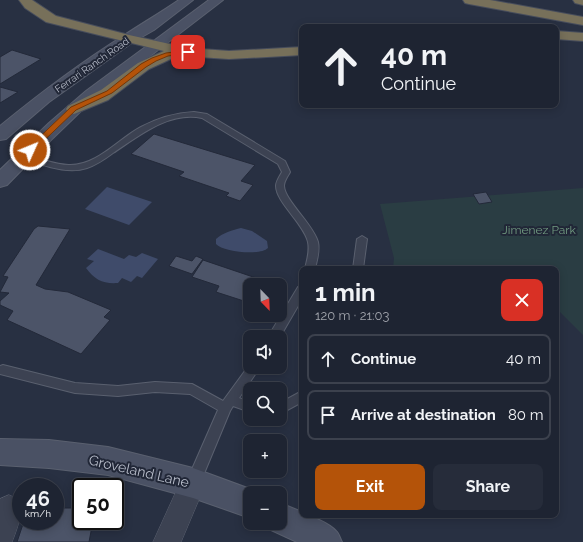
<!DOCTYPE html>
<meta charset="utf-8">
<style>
body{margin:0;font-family:Raleway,sans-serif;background:#262c3a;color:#f1f3f6;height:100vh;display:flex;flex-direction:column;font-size:15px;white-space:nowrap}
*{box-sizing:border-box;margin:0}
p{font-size:13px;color:#a1a4ac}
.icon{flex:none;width:22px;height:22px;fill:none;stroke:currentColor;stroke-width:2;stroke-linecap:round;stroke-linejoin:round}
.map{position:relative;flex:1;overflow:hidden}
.sheet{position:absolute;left:299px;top:266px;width:260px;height:252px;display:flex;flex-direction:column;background:#1e2432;border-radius:8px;box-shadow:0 2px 10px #0003,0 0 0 1px #3c414d}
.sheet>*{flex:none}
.top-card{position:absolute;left:299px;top:24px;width:260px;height:84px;border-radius:8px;box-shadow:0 2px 10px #0003,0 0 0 1px #3c414d;background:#1e2432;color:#f1f3f6;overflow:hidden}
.needle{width:26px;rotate:157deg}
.buttons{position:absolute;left:243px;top:278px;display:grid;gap:8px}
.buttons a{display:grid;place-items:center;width:44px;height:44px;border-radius:8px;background:#1e2432;box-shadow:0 2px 10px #0003,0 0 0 1px #3c414d;font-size:20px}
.speed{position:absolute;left:12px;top:478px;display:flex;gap:8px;font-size:20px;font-weight:700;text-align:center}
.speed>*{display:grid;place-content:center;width:52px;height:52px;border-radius:50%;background:#1e2432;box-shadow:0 2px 10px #0003,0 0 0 1px #3c414d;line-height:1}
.speed small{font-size:10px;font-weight:400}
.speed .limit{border:2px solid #111;border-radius:6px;background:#fff;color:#111}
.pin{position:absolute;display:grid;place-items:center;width:34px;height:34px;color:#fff;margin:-17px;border-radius:8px;box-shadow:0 2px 6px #0006}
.me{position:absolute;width:44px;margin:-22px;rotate:46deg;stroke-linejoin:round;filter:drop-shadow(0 0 3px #0008)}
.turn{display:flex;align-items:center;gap:14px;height:84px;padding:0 16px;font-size:18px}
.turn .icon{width:52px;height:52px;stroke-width:2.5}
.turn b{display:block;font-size:28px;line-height:34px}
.round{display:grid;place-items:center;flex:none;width:42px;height:42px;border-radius:8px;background:#262c3a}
.headline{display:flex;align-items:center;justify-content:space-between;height:68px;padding:0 16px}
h1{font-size:24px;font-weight:700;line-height:30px}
.cta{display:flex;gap:8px;margin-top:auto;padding:8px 16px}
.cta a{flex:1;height:46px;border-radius:8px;background:#b45309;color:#fff;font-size:16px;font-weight:700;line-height:46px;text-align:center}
.cta a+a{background:#262c3a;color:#f1f3f6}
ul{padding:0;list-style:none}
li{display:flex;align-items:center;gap:12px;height:50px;margin:0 8px 6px;padding:0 8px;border:2px solid #3c414d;border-radius:8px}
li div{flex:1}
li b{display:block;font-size:15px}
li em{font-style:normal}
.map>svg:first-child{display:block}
.green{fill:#2a3d43}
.water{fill:#3f4b6a}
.building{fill:#4c5468;stroke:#232939}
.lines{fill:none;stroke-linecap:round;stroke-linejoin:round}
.service-casing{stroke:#5a606f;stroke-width:2}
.minor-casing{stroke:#5a606f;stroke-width:1}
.secondary-casing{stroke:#5a606f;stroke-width:2}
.motorway-casing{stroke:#474d5c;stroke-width:2}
.service{fill:#3c4252;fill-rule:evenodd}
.minor{fill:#3c4252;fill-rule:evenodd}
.secondary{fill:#4a5164;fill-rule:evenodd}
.motorway{fill:#77705a;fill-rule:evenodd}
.route{fill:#b45309;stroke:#753606}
.labels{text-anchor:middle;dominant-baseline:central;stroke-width:4;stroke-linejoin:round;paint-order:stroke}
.far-street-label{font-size:10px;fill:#b9becb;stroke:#212737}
.park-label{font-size:12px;fill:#729b81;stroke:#212737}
.near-street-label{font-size:14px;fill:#b9becb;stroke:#212737}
</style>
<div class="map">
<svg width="583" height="542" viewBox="0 0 583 542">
<rect width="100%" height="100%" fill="#283042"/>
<!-- green -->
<path class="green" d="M583 188V335L558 310H556V269H393L394 258 380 204Z"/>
<!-- water -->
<path class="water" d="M107 187 152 202 129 225 85 209Z
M241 228 252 231 267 241 268 248C260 256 223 252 216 244V239C222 233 233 230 241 228Z
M98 249 124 259 129 255 136 257 142 253 158 259 142 278 137 276 131 282 122 278 118 283C103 284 95 280 86 268L94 261 87 259Z"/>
<!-- building -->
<path class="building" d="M12 50 41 59 0 84V57Z
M0 87 18 92 0 103Z
M154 134 255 165 241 181 253 185 240 201 226 196 229 193 179 176 184 172 131 154Z
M486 192 492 202 479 204 473 194Z
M38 226 70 229 36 285 45 289 68 292 111 310 104 317 110 320 81 354 7 320 13 311 0 305V301L9 293 0 292 8 277 3 276 34 229Z
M176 256 192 261 196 256 203 259 192 274 169 266Z
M203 260 265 281 262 285H250V303L216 292 219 286 192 277Z
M55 508H81V521H93L89 542H17L24 521H55Z"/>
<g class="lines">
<defs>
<path id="service" d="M194 112 207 114 285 161 290 172C288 176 284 181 284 186 285 201 313 224 318 242 320 252 317 259 315 269H305C307 259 310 252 308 242 304 224 276 202 276 186 276 181 280 176 282 172L278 164 202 118C169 111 139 136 113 153 105 159 96 165 87 168 66 175 42 164 21 159L20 157 24 154C37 158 56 165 69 165 97 166 118 139 141 127 158 118 175 113 194 112Z
M362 236 367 239 363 269H353L357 239Z
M302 286V299L280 337H268L298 287Z
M250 364V367H260L239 398 250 402V412L233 406 230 411 198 488 193 490 188 488 186 483 218 410 190 394 155 392 118 396 75 393 0 374V366L3 365 75 383 118 386 155 382 192 384 223 401Z
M302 391V402L280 414V403Z"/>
<path id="minor" d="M193 470 202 474 206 483 181 542H153L184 474Z
M9 495 18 499C24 512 17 529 12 542H0V499Z"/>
<path id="secondary" d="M179 0H193L154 30 133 42 49 102 6 139 0 140V126C39 94 80 63 123 36 141 24 160 13 179 0Z
M209 0H223L132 70 80 112 52 139 7 185 0 187V170L49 123 86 91Z
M0 439 49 440 108 447 193 468 261 493H250V518L193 498 108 475 49 468 0 465Z
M280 503 302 512V515C311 515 330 524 336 531 339 533 340 539 342 542H297L269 529 267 523H280Z"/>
<path id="motorway" d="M19 0H32L56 16 129 35 188 48 229 51 302 47V55L229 59 184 56 173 58 149 69 108 100 74 114 68 112 66 109 68 106 101 90 138 63 164 51 46 22 25 8Z
M463 0H490L583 17V25L469 4 465 3Z
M573 0H583V5L575 3Z
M556 31 583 33V41L556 39Z"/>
</defs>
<!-- service casing -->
<use href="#service" class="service-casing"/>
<!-- minor casing -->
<use href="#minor" class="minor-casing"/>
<!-- secondary casing -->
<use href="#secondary" class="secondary-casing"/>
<!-- motorway casing -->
<use href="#motorway" class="motorway-casing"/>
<!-- service -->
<use href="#service" class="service"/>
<!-- minor -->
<use href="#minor" class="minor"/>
<!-- secondary -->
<use href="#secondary" class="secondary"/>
<!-- motorway -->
<use href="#motorway" class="motorway"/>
</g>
<!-- route -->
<path class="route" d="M188 50 190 52V53L168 56 156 61 146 67 112 93 76 110 32 152H27L26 150 71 107 107 91 141 64 152 58 166 53Z"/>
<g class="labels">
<!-- far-street labels -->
<g class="far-street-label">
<text transform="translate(92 65) rotate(-35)">Ferrari Ranch Road</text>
</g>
<!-- park labels -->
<g class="park-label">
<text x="539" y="230">Jimenez Park</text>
</g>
<!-- near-street labels -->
<g class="near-street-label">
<text transform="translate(139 471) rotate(13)">Groveland Lane</text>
</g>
</g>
</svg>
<div class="buttons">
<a><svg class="needle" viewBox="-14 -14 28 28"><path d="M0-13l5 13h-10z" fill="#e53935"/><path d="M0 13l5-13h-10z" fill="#a1a4ac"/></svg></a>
<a><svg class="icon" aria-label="sound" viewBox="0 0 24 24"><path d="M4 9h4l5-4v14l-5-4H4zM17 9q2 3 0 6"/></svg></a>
<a><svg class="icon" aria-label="search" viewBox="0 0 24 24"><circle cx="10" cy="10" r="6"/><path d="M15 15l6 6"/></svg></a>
<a>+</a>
<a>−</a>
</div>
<div class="speed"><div>46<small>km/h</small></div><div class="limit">50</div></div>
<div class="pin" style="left:188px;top:52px;background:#d93025"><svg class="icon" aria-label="arrive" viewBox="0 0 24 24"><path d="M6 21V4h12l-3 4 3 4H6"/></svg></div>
<svg class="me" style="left:30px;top:150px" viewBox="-20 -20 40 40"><circle r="17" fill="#b45309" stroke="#fff" stroke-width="3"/><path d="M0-11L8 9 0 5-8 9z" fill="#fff"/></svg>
<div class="top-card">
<div class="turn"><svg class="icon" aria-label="ahead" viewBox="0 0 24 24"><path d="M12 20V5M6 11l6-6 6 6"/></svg><div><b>40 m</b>Continue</div></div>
</div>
<section class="sheet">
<div class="headline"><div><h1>1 min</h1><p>120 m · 21:03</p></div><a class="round" style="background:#d93025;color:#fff"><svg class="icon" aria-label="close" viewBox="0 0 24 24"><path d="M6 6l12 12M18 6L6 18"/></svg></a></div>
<ul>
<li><svg class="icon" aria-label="ahead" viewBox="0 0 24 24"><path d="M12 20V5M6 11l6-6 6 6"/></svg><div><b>Continue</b></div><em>40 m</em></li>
<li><svg class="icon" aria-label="arrive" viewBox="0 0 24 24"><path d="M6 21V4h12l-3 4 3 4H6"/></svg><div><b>Arrive at destination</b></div><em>80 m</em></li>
</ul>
<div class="cta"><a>Exit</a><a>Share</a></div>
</section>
</div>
